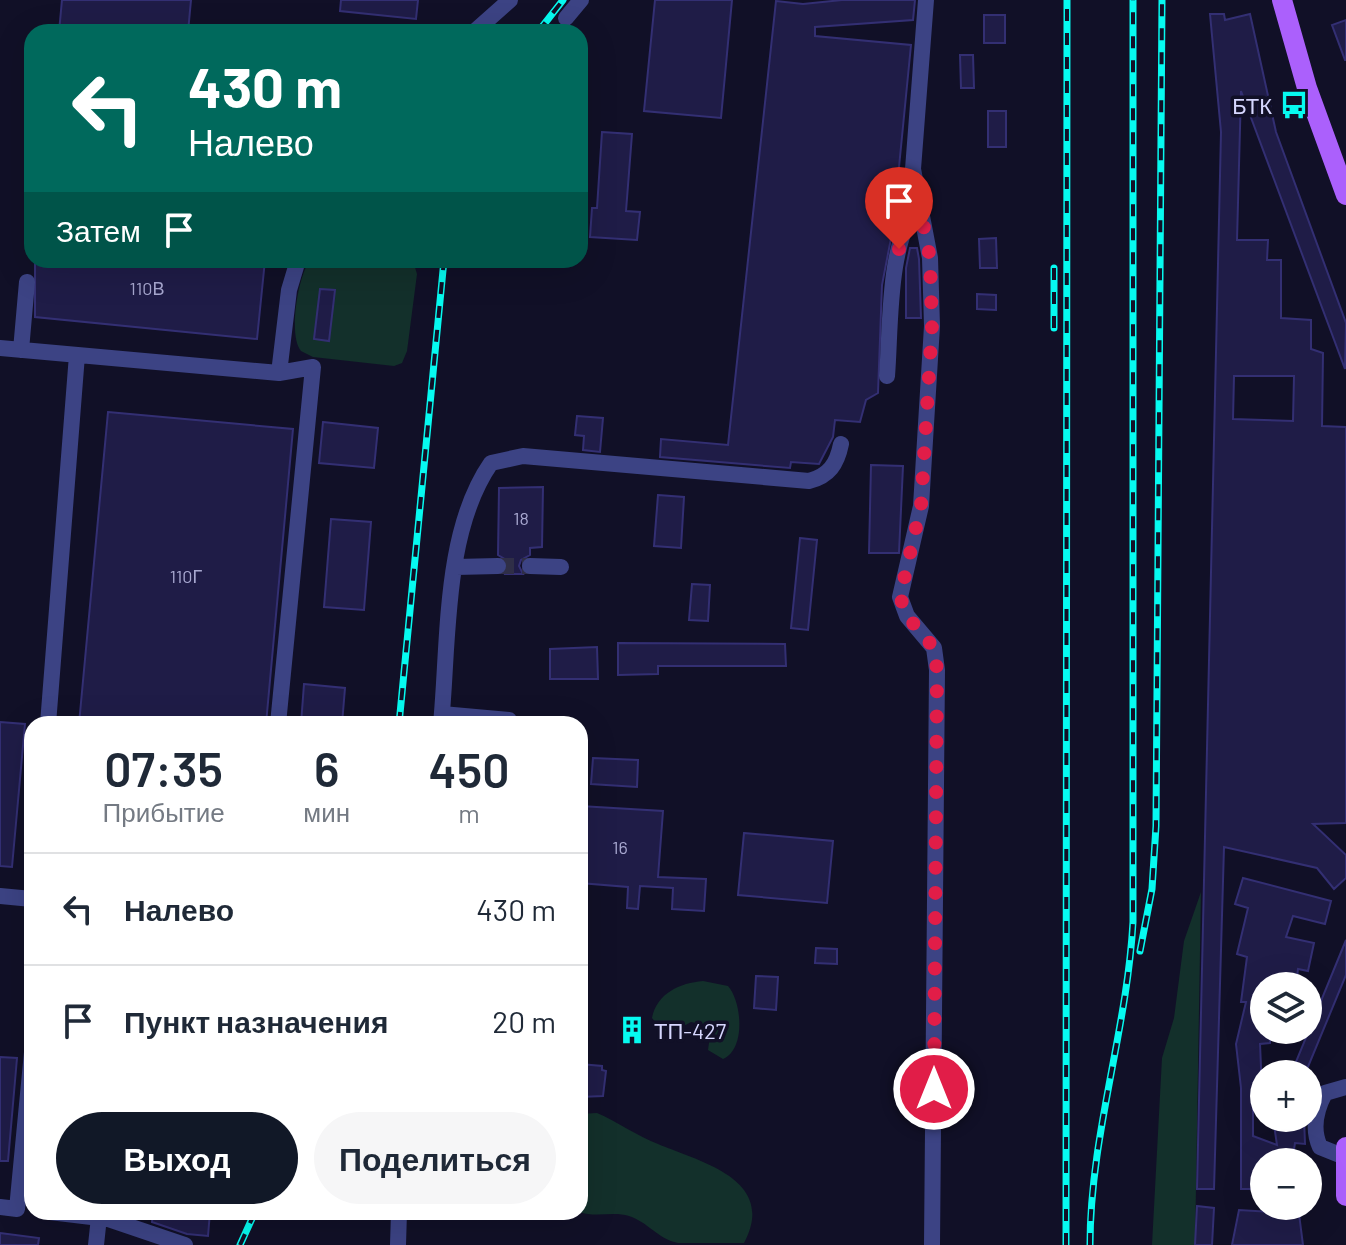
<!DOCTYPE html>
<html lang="ru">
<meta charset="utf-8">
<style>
body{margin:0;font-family:Barlow,sans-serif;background:#f6f6f7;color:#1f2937;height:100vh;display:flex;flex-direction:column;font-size:30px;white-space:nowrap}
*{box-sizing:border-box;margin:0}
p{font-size:26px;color:#747a83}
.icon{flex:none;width:44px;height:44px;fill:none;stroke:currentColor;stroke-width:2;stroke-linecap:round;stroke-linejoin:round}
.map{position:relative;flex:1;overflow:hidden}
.panel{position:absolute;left:24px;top:716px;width:564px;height:504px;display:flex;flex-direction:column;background:#fff;border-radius:24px;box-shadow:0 8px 32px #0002}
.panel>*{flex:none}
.hud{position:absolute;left:24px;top:24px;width:564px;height:244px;border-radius:24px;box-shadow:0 8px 32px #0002;background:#00695c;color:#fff;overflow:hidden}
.fabs{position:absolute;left:1250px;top:972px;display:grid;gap:16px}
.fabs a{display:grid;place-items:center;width:72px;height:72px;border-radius:50%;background:#fff;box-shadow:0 8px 32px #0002;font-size:40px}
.pin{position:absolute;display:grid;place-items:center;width:68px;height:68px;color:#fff;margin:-82px -34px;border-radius:50% 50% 50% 0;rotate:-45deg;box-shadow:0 0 8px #0007}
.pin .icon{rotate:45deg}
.me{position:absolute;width:88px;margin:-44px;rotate:0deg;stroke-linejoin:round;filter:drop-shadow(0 0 6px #0008)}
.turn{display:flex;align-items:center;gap:28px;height:168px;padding:0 32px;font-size:36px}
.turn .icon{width:104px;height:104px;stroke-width:2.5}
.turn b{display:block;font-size:56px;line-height:68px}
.then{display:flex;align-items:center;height:76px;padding:0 32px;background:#0003;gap:16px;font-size:30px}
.eta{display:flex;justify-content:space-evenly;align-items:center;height:136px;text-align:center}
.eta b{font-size:48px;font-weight:600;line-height:56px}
.action{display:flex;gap:16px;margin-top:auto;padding:16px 32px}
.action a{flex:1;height:92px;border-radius:48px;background:#111827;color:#fff;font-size:32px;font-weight:600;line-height:92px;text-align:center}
.action a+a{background:#f6f6f7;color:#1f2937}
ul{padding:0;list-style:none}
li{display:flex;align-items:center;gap:24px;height:112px;padding:0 32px;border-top:2px solid #e0e1e3}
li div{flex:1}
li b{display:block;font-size:30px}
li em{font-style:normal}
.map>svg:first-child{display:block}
.green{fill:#13302b}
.building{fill:#1f1c47;stroke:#332f73;stroke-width:2;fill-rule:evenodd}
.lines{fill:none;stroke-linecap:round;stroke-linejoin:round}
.minor-tunnel{stroke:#2f2e47;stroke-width:16;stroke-dasharray:16 8;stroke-linecap:butt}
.minor{stroke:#3c4384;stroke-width:16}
.major{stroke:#ab60fc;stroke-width:20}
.rail-casing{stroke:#06faf0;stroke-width:7}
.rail{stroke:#111027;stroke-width:4;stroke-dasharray:12;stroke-linecap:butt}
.route{stroke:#e11d48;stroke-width:14;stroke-dasharray:0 25.2}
.labels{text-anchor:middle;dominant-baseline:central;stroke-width:7;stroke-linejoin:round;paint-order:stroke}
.number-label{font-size:18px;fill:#a8a8d0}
.poi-label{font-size:22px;fill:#d6d7fe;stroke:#111027;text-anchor:end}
</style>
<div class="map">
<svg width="1346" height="1245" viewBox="0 0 1346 1245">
<rect width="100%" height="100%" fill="#111027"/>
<!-- green -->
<path class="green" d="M310 260H404L414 264 417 274 407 351 402 363 394 366 313 357 301 351C288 336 298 276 310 260Z
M1201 892 1195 1245H1152L1162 1058 1174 1018 1184 941Z
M703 981 728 986C742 1002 746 1049 723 1059L708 1050 710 1036 705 1025 691 1022 671 1033 662 1030 652 1018C657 993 680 983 703 981Z
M597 1113C618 1122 637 1136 658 1144 700 1162 778 1179 744 1243H678C658 1239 648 1222 629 1216 613 1211 596 1218 579 1212L580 1114Z"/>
<!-- building -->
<path class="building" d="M62 0H191L188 32H59Z
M341 0H418L416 19 340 11Z
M655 0H732L721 118 644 111Z
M842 0H915L913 20 815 27V36L911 45 893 228 882 285 878 393 866 400 860 422 835 420 833 437 819 464 791 462 790 468 660 457 661 439 728 445 776 1 803 4Z
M1210 14H1224L1225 20 1250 14 1276 132 1346 323 1345 369 1241 91 1237 240H1268L1267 260H1281V318L1311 320V349L1323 353 1322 426 1346 427V823L1313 824 1346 855V878L1334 889 1317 868 1224 847 1214 1189H1197L1221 132ZM1234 376H1294L1293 421 1233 419Z
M984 15H1005V43H984Z
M1346 20V60H1345L1332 25Z
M960 55H973L974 88H961Z
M988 111H1006V147H988Z
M602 132 632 134 626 211 640 212 637 240 590 237 592 208H597Z
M996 238 997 268H980L979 239Z
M910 248H917L919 259 921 318H906V268Z
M35 260H265L257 339 35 317Z
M320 289 335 290 329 341 314 339Z
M977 294 996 295V310L977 309Z
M108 412 293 429 266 724H79Z
M577 416 603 418 600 452 583 450 584 436 575 435Z
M323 422 378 428 374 468 319 463Z
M871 465 903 466 899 553H869Z
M543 487 542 547 530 548V555L521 560 519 566 523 574H505L508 561 498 555 499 488Z
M658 495 684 497 681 548 654 546Z
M331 519 371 522 364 610 324 607Z
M800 538 817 540 808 630 791 628Z
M692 584 710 585 708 621 689 620Z
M618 643 785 644 786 666H658V674L618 675Z
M597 647 598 679H550V649Z
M304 684 345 688 342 724H301Z
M0 722 25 724 12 867 0 866Z
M593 758 638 760 637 787 591 784Z
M580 806 663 811 658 877 706 879 704 911 672 909 673 888 640 886 638 909 627 908 628 887 580 883Z
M744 833 833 841 827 903 738 895Z
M1243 878 1331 901 1325 924 1293 916 1286 937 1314 943 1308 971 1298 969 1296 986H1264V1030H1271L1270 1043 1260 1044 1262 1090 1253 1089V1136L1277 1145 1273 1118H1304L1305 1144 1295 1143 1292 1162H1260V1189H1241V1088L1236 1044 1246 1002H1241L1247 957 1237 954 1248 908 1235 904Z
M1346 940V975L1305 1074H1291Z
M816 948 837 949V964L815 963Z
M756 976 778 977 776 1010 754 1008Z
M625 1021 641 1022 639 1041 622 1039Z
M0 1057 17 1058 8 1161H0Z
M580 1064 602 1066V1070L606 1071 603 1096 580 1097Z
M1197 1206 1214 1208 1212 1245H1195Z
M1285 1206H1298L1303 1245H1232L1239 1210 1286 1213Z
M153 1212H210L208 1236 187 1234 152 1222Z
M0 1233 39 1238 38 1245H0Z"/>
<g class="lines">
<!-- minor-tunnel -->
<path class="minor-tunnel" d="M498 566H530"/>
<!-- minor -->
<path class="minor" d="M926 0 913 169 930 258 932 326 921 506 900 597 907 616 934 648 937 670 932 1245
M566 18 581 0
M474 32 510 0
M0 348 279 373 289 290 298 260
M21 350 27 282
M887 376C891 327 887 242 919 203
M530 566 561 567
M456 567 498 566
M442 714 509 720
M48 724 77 355
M278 724 313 367 279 373
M441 724C449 642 443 532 491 463L523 456 809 481C829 476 837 464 841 444
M0 896 32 899
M1345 1157 1320 1147C1312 1130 1316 1110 1325 1093L1346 1087
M0 1207 17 1209 32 1052
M50 1212 108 1219 185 1245
M96 1245 99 1217
M398 1245 399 1212"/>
<!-- major -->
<path class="major" d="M1282 0 1307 88 1346 195
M1346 1147V1196"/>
<defs>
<path id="rail" d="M538 32 563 0
M1054 328V268
M399 724 444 260
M1140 951 1152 889 1156 826 1162 0
M240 1245 255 1212
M1066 1245 1067 0
M1090 1245C1090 1136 1127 1031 1133 922V0"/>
</defs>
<!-- rail casing -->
<use href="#rail" class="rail-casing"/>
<!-- rail -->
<use href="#rail" class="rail"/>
</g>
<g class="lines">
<!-- route -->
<path class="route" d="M899 249 906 222 919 203 930 258 932 326 921 506 900 597 907 616 934 648 937 670 934 1089"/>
</g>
<!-- icons -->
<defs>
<symbol id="bus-bare" viewBox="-9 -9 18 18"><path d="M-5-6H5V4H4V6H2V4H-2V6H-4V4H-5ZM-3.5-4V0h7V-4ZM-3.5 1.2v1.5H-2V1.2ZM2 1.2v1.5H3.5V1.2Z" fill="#06faf0" stroke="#111027" stroke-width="2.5" paint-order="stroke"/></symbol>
<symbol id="building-bare" viewBox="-9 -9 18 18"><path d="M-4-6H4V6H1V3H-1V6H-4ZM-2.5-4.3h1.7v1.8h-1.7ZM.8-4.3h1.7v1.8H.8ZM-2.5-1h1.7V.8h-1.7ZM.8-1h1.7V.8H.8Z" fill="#06faf0" stroke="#111027" stroke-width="2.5" paint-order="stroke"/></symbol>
</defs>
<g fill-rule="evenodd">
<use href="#bus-bare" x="1274" y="85" width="40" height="40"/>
<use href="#building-bare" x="612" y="1010" width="40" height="40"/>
</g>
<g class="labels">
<!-- number labels -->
<g class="number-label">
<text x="147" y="288">110В</text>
<text x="521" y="518">18</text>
<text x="186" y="576">110Г</text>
<text x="620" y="847">16</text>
</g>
<!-- poi labels -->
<g class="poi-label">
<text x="1272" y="105">БТК</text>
<text x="654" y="1030" text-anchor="start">ТП-427</text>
</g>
</g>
</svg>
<div class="fabs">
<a><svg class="icon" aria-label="layers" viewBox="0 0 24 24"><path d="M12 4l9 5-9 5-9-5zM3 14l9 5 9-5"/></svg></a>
<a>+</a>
<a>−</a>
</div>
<div class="pin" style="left:899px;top:249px;background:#d93025"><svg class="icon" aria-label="arrive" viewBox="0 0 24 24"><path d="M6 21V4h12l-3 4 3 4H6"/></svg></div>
<svg class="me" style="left:934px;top:1089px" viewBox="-20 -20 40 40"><circle r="17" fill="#e11d48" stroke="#fff" stroke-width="3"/><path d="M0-11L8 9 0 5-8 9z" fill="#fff"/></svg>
<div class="hud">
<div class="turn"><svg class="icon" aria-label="left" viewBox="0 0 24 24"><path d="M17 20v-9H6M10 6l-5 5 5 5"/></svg><div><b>430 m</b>Налево</div></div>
<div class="then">Затем<svg class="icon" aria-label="arrive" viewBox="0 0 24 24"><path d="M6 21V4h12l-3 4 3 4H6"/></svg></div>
</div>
<section class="panel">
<div class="eta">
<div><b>07:35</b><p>Прибытие</p></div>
<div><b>6</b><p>мин</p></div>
<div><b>450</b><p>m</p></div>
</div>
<ul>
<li><svg class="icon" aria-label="left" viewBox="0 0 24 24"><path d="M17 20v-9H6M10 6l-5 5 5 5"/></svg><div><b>Налево</b></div><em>430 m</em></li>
<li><svg class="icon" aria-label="arrive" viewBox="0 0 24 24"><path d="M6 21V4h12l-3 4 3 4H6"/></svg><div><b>Пункт назначения</b></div><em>20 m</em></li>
</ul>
<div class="action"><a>Выход</a><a>Поделиться</a></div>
</section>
</div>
